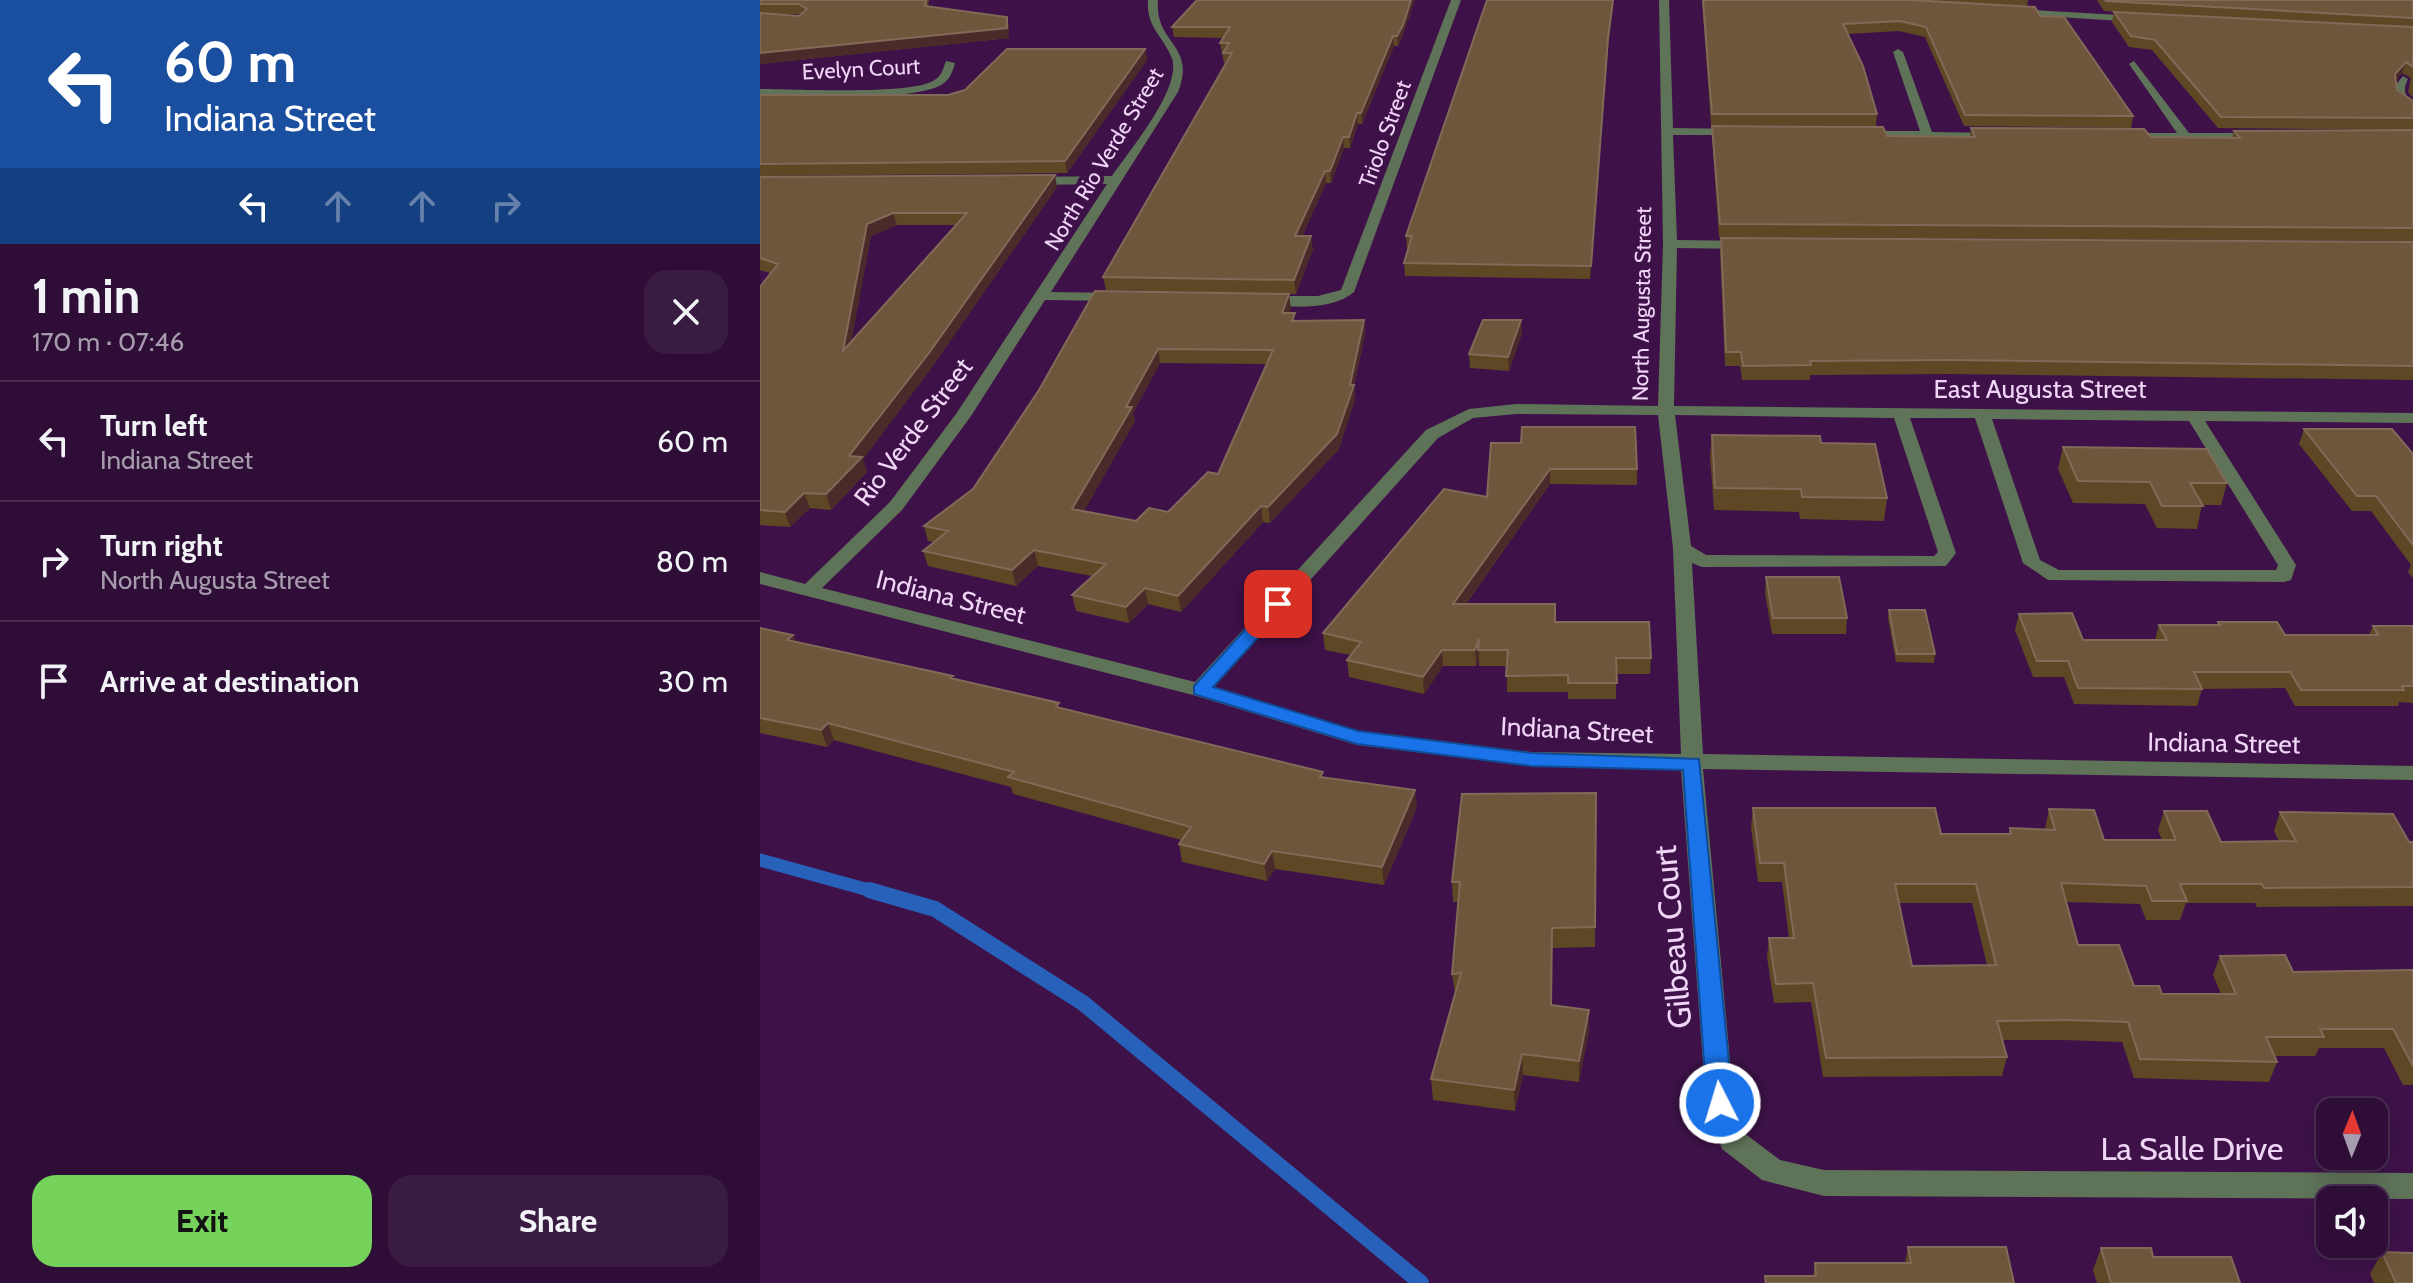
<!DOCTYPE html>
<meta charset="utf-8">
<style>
body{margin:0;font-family:Cabin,sans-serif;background:#3a1c42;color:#f1f3f6;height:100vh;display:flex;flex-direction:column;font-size:30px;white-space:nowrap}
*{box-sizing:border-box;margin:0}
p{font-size:26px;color:#a79cad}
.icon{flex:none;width:44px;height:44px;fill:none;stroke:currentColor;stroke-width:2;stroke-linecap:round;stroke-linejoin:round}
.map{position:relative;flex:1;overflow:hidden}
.panel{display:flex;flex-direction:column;background:#2e0e37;width:760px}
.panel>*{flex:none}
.guide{background:#1a4fa0;color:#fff;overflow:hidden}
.needle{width:52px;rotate:1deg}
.controls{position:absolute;left:1556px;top:1098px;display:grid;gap:16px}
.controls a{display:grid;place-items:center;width:72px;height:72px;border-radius:16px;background:#2e0e37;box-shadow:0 4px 20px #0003,0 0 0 2px #492e52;font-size:40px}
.pin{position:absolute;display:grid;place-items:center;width:68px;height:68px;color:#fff;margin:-34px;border-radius:16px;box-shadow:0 4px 12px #0006}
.me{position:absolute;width:88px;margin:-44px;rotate:355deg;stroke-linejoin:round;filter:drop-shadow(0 0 6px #0008)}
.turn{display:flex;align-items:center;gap:28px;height:168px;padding:0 32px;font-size:36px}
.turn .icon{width:104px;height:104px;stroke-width:2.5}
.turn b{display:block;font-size:56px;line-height:68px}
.lanes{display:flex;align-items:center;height:76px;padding:0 32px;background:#0003;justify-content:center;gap:40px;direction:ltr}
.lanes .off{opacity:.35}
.round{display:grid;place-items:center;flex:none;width:84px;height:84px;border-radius:24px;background:#3a1c42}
.headline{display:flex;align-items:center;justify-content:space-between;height:136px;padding:0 32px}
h1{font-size:48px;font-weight:700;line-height:60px}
.primary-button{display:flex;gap:16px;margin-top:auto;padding:16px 32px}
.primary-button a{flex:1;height:92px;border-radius:24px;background:#75d25a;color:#111;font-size:32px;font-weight:700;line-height:92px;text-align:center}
.primary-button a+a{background:#3a1c42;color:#f1f3f6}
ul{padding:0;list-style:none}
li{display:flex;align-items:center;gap:24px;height:120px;padding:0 32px;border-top:2px solid #492e52}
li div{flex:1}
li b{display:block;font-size:30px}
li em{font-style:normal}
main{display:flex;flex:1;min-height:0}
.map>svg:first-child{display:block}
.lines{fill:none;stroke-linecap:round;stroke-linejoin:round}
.stream-far1{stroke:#2761ba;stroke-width:13}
.stream{stroke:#2761ba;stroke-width:16}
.minor{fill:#5f7359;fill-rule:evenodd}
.wall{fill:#5d4725;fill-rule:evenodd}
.shaded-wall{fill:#4a2b2a}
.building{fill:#6d563b;stroke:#816a58;stroke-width:2;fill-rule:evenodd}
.route{fill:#1a73e8;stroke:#114b97;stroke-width:2}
.labels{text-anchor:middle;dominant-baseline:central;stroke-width:8;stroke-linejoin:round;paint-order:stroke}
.far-street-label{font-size:22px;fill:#efd5f6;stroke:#3e1249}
.street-label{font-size:26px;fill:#efd5f6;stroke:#3e1249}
.near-street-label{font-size:32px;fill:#efd5f6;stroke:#3e1249}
</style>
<main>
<section class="panel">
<div class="guide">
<div class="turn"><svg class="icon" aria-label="left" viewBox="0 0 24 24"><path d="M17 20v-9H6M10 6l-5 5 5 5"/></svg><div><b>60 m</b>Indiana Street</div></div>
<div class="lanes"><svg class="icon" aria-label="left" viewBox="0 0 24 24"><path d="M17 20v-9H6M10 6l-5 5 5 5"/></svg><svg class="icon off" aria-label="ahead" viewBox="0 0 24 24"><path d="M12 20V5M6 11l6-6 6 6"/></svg><svg class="icon off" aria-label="ahead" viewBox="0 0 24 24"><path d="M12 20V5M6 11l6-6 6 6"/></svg><svg class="icon off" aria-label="right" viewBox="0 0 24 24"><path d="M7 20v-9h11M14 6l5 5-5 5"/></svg></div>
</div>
<div class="headline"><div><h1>1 min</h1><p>170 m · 07:46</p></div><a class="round"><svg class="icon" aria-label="close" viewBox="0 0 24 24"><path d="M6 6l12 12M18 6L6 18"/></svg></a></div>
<ul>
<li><svg class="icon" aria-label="left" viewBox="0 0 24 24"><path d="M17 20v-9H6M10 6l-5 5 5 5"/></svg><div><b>Turn left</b><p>Indiana Street</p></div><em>60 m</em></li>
<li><svg class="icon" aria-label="right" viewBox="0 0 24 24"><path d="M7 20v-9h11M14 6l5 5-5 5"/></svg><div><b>Turn right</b><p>North Augusta Street</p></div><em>80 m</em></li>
<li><svg class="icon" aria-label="arrive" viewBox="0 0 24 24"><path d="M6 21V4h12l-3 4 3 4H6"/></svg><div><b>Arrive at destination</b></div><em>30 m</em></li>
</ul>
<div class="primary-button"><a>Exit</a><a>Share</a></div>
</section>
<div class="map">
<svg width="1653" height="1283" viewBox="0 0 1653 1283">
<rect width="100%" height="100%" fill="#3e1249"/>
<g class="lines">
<!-- stream-far1 -->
<path class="stream-far1" d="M0 860 116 892"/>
<!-- stream -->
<path class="stream" d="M109 890 175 909 323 1003 661 1283"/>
<!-- minor -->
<path class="minor" d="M388 0H398C394 44 437 44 418 92L291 292 356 293 363 297 356 301 285 300 211 416 142 510 62 588 435 682 666 430 709 409 756 404 898 406 903 244 899 0H909L913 128 980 129 986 132 980 135H913L917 240 986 241 993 245 986 249 917 248 914 406 1653 413V423L1445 421 1536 565 1531 580 1524 582 1288 580 1263 563 1215 418H1150L1196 553 1186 566 942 567 932 563 943 754 1653 766V780L943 769 974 1103 984 1133 1020 1160 1064 1170 1653 1173V1199L1064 1196 1002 1180 962 1149 946 1103 921 769 771 766 597 745 433 695 0 584V572L45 584 130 502 196 414 347 184 272 185 266 181 272 177 352 176C369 151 425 85 411 56 401 34 386 26 388 0ZM756 414 898 415 913 548 921 754 771 752 598 731 454 687 678 438 713 418ZM915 415 1134 418 1178 552 1174 556 946 555 931 546ZM1232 419 1429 421 1518 565 1516 570H1299L1280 560Z
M691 0H701L594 292C573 311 526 308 499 303L497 300 504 296H558L581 290Z
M1254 9 1377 16 1382 19 1377 22 1251 14Z
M1138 49 1143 52 1172 132 1236 133 1242 136 1240 138 1096 136 1094 134 1100 131H1160L1133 52Z
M186 61 195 63C192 74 189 82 177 87 137 102 46 95 0 95V89C35 89 148 95 173 81 182 76 183 69 186 61Z
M1374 61 1429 133H1500L1506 136 1500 139 1360 138 1358 136 1364 133H1417L1369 64Z
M1643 76 1648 79C1643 89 1644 96 1653 103V112L1637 100 1634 87Z"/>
</g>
<!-- wall -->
<path class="wall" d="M0 0H169L168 6 249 27V38L0 64ZM9 14H41L39 16Z
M437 0 643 35 638 46H634L602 124H598L590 148H584L571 183H566L542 236 553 249 536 294 346 290 343 277 466 63H464L460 43 463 38 414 37 412 27Z
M942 0H1268L1267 7 1280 16 1373 116 1371 128 1204 126 1165 37 1139 31 1088 34 1117 114 1116 126 951 125Z
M1337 0H1653V98L1648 92 1651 78 1642 73 1636 80 1637 90 1653 101V130L1458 128 1392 50 1369 47 1352 22 1354 12 1471 18 1344 11Z
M385 49 387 60 307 173 0 176V95H188Z
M848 49 830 279 645 276 644 263 648 248H647L646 236Z
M952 126 1127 136 1210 137 1211 128 1391 137 1472 138 1474 131 1653 130V241L959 237 952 137Z
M0 177 297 187 172 367 103 459 107 472 71 510 50 508 30 527 0 525V287L10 273 0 270ZM137 225H195L91 341 111 236Z
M961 238 1653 242V380L1188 374 1050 375V380H982L980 366H965L960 251Z
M335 291 531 308 529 313 536 321 604 320 605 334 594 386 595 399 579 449 510 523 503 522 421 612 388 604 369 623 316 611 312 595 332 576 278 566 256 586 168 566 163 551 174 542 168 541 164 526 213 489 279 390ZM400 363 507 364 458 474 408 512 376 521 324 511 375 421 373 413Z
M761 320 762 333 749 371 710 368 709 354Z
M1544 429 1653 454V578L1648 572 1651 565 1611 511H1592L1539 444Z
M952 435 1061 443 1127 498 1124 521 1040 519 1039 512 954 510 950 456Z
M731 443 877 469V485L790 484 706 604 795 622 891 658 890 674H856V699H808V692H747V666H719V659L716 666H683L664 694 589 677 587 660 591 655 565 650 563 633 727 497Z
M1303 447 1467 483 1461 505H1442L1437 529 1397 528 1385 504 1313 503 1298 469Z
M1006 577 1087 618 1086 634H1012L1005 593Z
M1129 610 1175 654 1174 663 1136 662 1128 618Z
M1259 614 1323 640H1395L1399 625H1457L1458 622 1525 635H1609L1613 626H1653V703L1639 702 1638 706H1535L1525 688 1442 689 1437 706 1314 704 1304 677H1273L1255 630Z
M0 628 36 642 194 679 564 777 657 807 624 885 515 869 507 881 422 862 419 844 421 840 253 794 251 787 74 740 67 747 0 733Z
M836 793 835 947 792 948V1005L829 1031 819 1082 763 1075 755 1111 673 1100 671 1079 695 994 692 974 699 902H693L692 882Z
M993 808 1181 834H1249L1250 828 1285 829 1289 809 1344 840H1402L1398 830 1404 811 1461 842 1519 841 1514 831 1520 812 1653 842V906L1497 907 1495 903H1426L1420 920H1386L1380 904 1306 902 1318 945 1374 986 1402 994H1461L1453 975 1460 956 1533 972 1653 970V1085H1643L1624 1048H1559L1555 1056H1514L1517 1062 1509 1082 1374 1078 1362 1042 1303 1040H1242L1247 1057 1242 1076 1063 1077 1051 1002 1014 1003 1007 957 1009 938H1029L1022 882H998L991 827ZM1139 903H1212L1227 965 1152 966Z
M1148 1247 1254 1283H1004L1005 1276H1053L1055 1263H1145Z
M1341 1248 1393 1257 1480 1283H1337L1333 1270Z
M1622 1252 1653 1283H1614L1610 1274Z"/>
<!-- shaded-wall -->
<path class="shaded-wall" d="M651 0H655L643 35 638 46 637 36Z
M853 0H854L848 49 830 279 848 38Z
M247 17 249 27V38L0 64V53Z
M633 36 634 46 602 124 601 113Z
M385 49 387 60 307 173 305 161Z
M1646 62 1642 73 1632 85 1635 74Z
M597 113 598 124 590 148 589 137Z
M583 137 584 148 571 183 570 171Z
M565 171 566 183 537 249 535 236Z
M295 175 297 187 172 367 103 459 107 472 71 510 66 494 89 456Z
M133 213 137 225 111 236 87 365 83 351 107 224Z
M551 236 553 249 536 294 534 280Z
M529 294 531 308 524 327 522 313Z
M604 320 605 334 594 386 595 399 579 449 510 523 508 507 590 385Z
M761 320 762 333 749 371 748 357Z
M398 349 400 363 373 413 375 421 316 525 312 509Z
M790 469V484L694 620 693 604Z
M44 493 50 508 30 527 25 512Z
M501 506 503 522 421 612 418 596Z
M274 550 278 566 256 586 252 570Z
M385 588 388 604 369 623 366 607Z
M33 635 40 651 27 640Z
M719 639V659L716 666 715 650Z
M682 650 683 666 664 694 663 677Z
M68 723 74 740 67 747 61 730Z
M655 790 657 807 624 885 622 867Z
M512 851 515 869 507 881 504 864Z
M829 1010V1031L819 1082V1061Z
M762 1054 763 1075 755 1111 754 1090Z"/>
<!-- building -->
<path class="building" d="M0 0H166L165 6 247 17V28L0 53V13L39 16 47 9 39 4H0Z
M437 0H651L643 25 637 36H633L601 113H597L589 137H583L570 171H565L535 236H551L534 280 343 277 472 53H463L469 43H460L470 27H412Z
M727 0H853L848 38 831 266 644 263 652 236H646Z
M943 0H1151L1275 7 1280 16 1304 17 1373 116 1205 115 1166 27 1140 21 1083 24 1103 66 1117 114H952Z
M1345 0H1653V18L1346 1Z
M1354 12 1653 27V67L1646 62 1635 74 1637 90 1653 101V118L1461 117 1395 40 1371 36Z
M247 49H385L305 161 0 164V95H188L205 90Z
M952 126 1123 127 1127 136 1215 137 1211 128 1384 129 1391 137 1480 138 1474 131 1653 130V228L960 224Z
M295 175 169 353 89 456 102 457 66 494 44 493 25 512 0 510V287L18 264 0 258V177ZM133 213H207L83 351 107 224Z
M961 238 1653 242V366L1190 360 1050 361 1051 365 983 366 981 352H966Z
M335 291 529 294 522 313H535L532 321 604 320 590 385H594L577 434 508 507 501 506 418 596 385 588 366 607 312 595 346 564 274 550 252 570 163 551 188 531 164 526 213 489 279 390ZM398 349 513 350 458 474 448 472 408 512 389 508 376 521 312 509 372 407H366Z
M723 320H761L748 357 709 354Z
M762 427H875L877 469H790L693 604H795V622H889L891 658H856L857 683H808V675L746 676 748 650H718L719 639 715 650H682L663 677 587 660 601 642 563 633 684 489 727 497 731 443H761Z
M1544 429H1632L1653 454V545L1616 496H1597Z
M952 435 1060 436 1061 443 1115 444 1127 498 1042 497 1041 489 955 488Z
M1303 447 1447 449 1467 483H1430L1443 506H1402L1390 482 1318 481Z
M1006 577H1079L1087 618H1013Z
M1129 610H1165L1175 654H1137Z
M1312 613 1323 640H1407L1399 625H1460L1458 622H1517L1525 635H1618L1613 626H1653V686H1642L1644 690H1541L1530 672H1434L1442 689 1318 688 1308 661H1277L1259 614Z
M0 628 33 635 27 640 193 676 190 678 299 703 296 707 563 772 560 777 655 790 622 867 512 851 504 864 419 844 431 827 248 777 254 772 68 723 61 730 0 718Z
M836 793 835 927 792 928 791 1005 829 1010 819 1061 762 1054 754 1090 671 1079 701 973 692 974 700 882H692L702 794Z
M993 808H1175L1181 834H1251L1250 828 1295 830 1289 809 1334 810 1344 840H1416L1404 811H1447L1461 842 1536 841 1520 812 1633 814 1649 842H1653V887L1504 888 1502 884H1420L1427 901H1392L1386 886 1301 883 1318 945H1359L1374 986H1399L1402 994H1476L1460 956 1525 955 1533 972 1653 970V1066L1633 1029H1560L1564 1037H1506L1517 1062 1380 1059 1368 1022 1308 1020 1237 1021 1247 1057 1066 1058 1053 983 1016 984 1009 938H1034L1024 863H1000ZM1135 884H1216L1236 965 1152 966Z
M1148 1247H1246L1254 1283H1006L1005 1276H1056L1055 1263H1151Z
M1341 1248H1391L1393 1257H1471L1480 1283H1351Z
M1622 1252 1653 1253V1283H1636Z"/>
<!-- route -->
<path class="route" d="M518 599 525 600V608L453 687 598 731 771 753 939 759 973 1103 969 1111 960 1114 951 1111 947 1103 923 770 771 766 597 744 434 694V686L512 600Z"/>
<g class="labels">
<!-- far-street labels -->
<g class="far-street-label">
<text transform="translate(101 69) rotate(-3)">Evelyn Court</text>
<text transform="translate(625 134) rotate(-70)">Triolo Street</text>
<text transform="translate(344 159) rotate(-59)">North Rio Verde Street</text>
<text transform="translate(882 304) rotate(-89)">North Augusta Street</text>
</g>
<!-- street labels -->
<g class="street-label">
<text x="1280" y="389">East Augusta Street</text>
<text transform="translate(153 432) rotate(-53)">Rio Verde Street</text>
<text transform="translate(191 597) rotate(14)">Indiana Street</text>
<text transform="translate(817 730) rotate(3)">Indiana Street</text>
<text transform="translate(1464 743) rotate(1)">Indiana Street</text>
</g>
<!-- near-street labels -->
<g class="near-street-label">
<text transform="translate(912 937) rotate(-95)">Gilbeau Court</text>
<text x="1432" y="1148">La Salle Drive</text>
</g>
</g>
</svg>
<div class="controls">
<a><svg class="needle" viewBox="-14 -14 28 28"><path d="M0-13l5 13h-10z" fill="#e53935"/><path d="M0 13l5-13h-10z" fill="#a79cad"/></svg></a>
<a><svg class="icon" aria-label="sound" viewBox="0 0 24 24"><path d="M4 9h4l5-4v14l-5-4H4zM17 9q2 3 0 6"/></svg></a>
</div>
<div class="pin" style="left:518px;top:604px;background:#d93025"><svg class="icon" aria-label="arrive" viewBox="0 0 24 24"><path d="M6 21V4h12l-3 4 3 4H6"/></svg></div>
<svg class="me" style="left:960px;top:1103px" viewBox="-20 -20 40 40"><circle r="17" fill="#1a73e8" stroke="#fff" stroke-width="3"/><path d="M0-11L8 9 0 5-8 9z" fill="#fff"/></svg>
</div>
</main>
